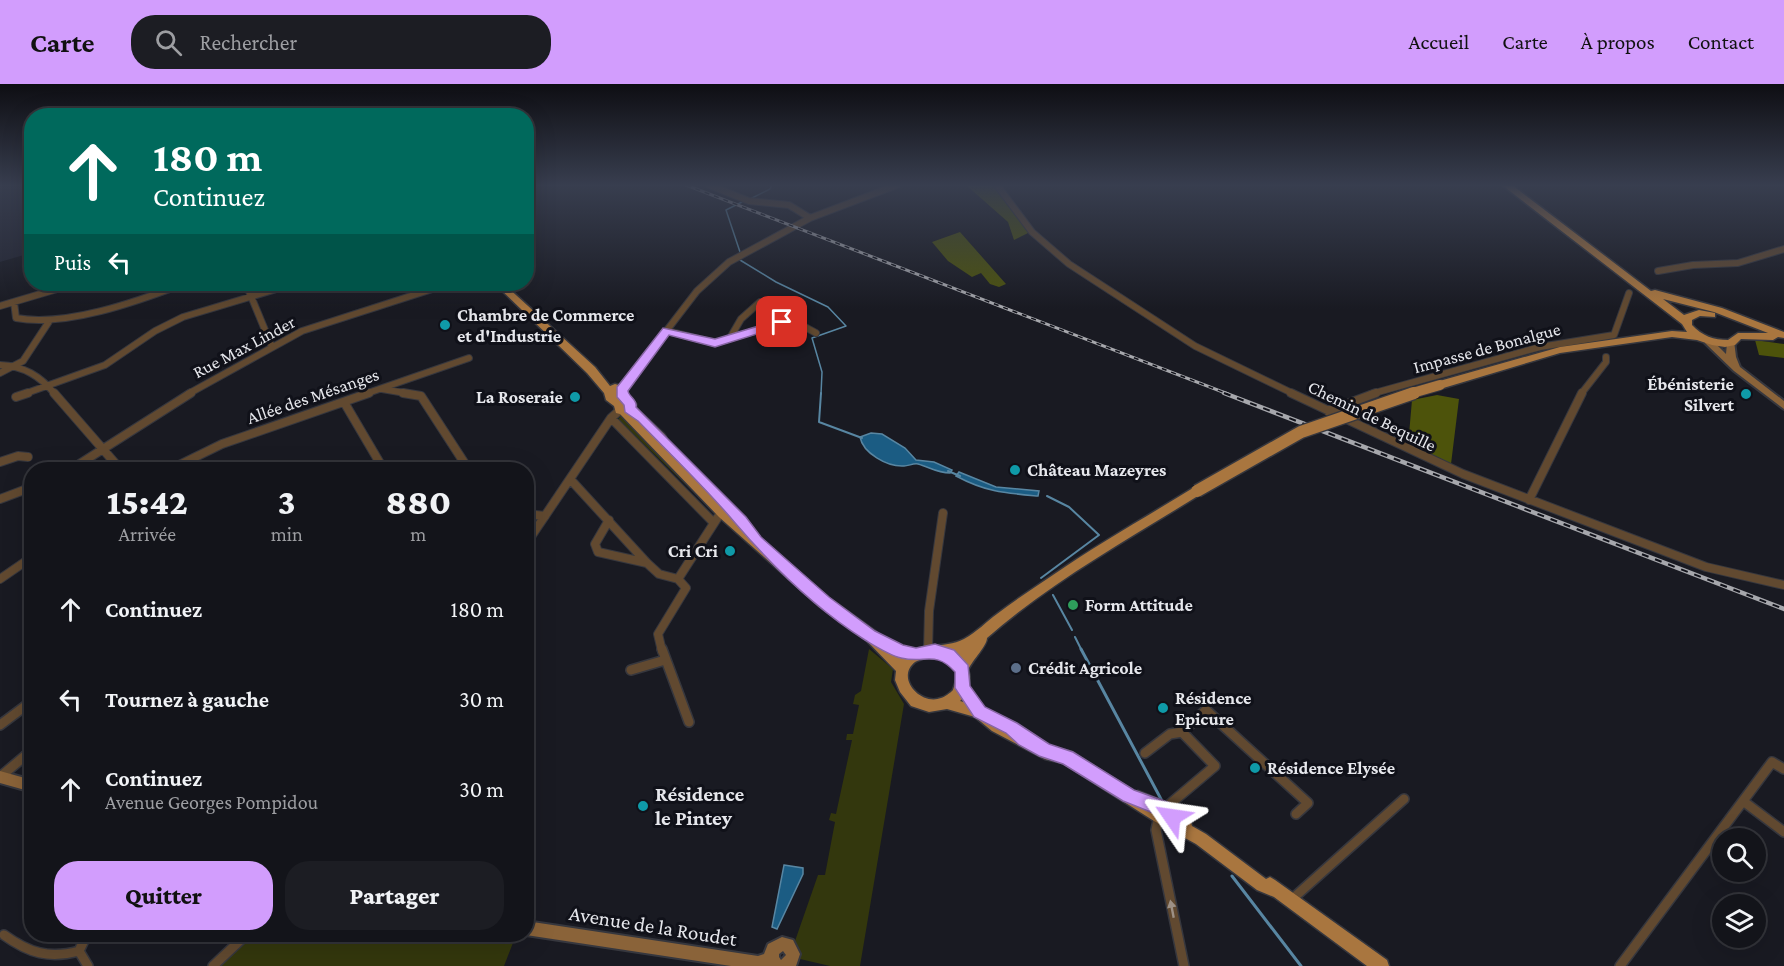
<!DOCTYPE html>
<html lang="fr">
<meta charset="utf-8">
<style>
body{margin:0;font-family:"Crimson Pro",serif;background:#1c1d23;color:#f1f3f6;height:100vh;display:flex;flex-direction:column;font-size:22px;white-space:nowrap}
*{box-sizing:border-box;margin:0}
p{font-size:20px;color:#9d9ea2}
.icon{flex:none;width:33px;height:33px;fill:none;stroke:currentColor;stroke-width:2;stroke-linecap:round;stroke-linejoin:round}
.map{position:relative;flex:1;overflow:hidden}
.sheet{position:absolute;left:24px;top:378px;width:510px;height:480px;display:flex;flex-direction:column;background:#13141a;border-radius:24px;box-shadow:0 6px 24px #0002,0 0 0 2px #323339}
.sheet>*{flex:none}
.banner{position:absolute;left:24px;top:24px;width:510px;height:183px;border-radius:24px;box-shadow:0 6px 24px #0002,0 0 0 2px #323339;background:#00695c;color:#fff;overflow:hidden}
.tools{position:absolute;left:1712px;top:744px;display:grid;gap:12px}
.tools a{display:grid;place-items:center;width:54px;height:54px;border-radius:50%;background:#13141a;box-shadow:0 6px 24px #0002,0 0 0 2px #323339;font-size:30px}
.pin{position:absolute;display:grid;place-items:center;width:51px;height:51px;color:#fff;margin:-26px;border-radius:12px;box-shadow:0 3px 9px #0006}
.me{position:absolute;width:66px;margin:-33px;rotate:302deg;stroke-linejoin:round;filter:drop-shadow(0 0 4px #0008)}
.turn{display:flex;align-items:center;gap:21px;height:126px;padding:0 30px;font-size:27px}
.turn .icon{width:78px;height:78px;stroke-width:2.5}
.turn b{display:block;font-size:42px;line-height:51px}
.then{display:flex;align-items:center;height:57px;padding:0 30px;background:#0003;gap:12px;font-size:22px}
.eta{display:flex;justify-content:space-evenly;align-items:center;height:102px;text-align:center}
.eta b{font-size:36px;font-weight:800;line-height:42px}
.action{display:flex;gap:12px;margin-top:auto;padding:12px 30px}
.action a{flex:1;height:69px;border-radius:24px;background:#d29dfd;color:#111;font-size:24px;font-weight:800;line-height:69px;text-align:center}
.action a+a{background:#1c1d23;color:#f1f3f6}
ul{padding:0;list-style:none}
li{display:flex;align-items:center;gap:18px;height:90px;padding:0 30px}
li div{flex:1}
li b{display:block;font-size:22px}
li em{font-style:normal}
header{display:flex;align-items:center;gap:36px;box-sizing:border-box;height:84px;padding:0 30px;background:#d29dfd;color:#111}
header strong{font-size:28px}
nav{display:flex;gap:33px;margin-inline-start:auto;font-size:21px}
.search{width:420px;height:54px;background:#1c1d23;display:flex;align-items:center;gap:15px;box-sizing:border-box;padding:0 21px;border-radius:24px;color:#9d9ea2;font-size:22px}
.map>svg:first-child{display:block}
.built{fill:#232532}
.green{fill:#33370d}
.forest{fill:#4d530b}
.water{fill:#1b5c83;stroke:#5886a2;stroke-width:1.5}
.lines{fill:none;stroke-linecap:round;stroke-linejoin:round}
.stream-far2{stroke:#5886a2;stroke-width:1.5}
.stream-far1{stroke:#5886a2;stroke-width:2}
.stream{stroke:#5886a2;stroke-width:3}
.street-far2-casing{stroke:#36373e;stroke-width:8}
.street-far1-casing{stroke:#36373e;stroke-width:10}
.street-casing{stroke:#36373e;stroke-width:12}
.secondary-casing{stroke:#36373e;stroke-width:4}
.primary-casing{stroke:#36373e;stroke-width:3}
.street-far2{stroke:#614930;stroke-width:6}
.street-far1{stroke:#614930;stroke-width:8}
.street{stroke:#614930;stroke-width:9}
.secondary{fill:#8a6339;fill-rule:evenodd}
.primary{fill:#a9763f;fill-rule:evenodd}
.rail-far1-casing{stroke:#a6a7ac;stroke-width:3}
.rail-casing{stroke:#a6a7ac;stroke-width:4.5}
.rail-far1{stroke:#101119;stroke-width:1.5;stroke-dasharray:5;stroke-linecap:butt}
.rail{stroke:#101119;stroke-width:2;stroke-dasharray:7;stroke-linecap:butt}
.primary-bridge-far1-casing{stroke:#36373e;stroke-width:12;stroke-linecap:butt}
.primary-bridge-casing{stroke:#36373e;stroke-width:15;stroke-linecap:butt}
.primary-bridge-far1{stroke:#a9763f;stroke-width:10}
.primary-bridge{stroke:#a9763f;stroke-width:12}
.oneway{fill:#9d9085}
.route{fill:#d29dfd;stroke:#8866a4;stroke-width:1.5}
.culture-dot{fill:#0f9aa8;stroke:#101119;stroke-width:2}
.leisure-dot{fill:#2e9e5b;stroke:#101119;stroke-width:2}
.service-dot{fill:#5c6f8a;stroke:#101119;stroke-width:2}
.labels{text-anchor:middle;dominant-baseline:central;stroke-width:6;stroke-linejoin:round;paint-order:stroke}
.poi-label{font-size:18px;font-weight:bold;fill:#e6e7ec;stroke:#101119;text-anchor:start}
.street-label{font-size:18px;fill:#e6e7ec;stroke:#101119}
.near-poi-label{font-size:21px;font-weight:bold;fill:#e6e7ec;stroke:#101119;text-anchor:start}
.near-street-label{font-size:21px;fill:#e6e7ec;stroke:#101119}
</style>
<header>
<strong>Carte</strong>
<div class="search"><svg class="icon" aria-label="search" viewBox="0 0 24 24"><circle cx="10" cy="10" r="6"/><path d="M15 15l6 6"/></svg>Rechercher</div>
<nav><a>Accueil</a><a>Carte</a><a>À propos</a><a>Contact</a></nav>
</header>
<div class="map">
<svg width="1784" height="882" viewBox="0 0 1784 882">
<rect width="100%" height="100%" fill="#191a22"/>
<!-- built -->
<path class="built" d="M0 101H31V194L28 195 24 171 0 178Z"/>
<!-- green -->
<path class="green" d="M621 332H625L714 428 618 335Z
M869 565 893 585 891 598 904 620 860 882H830L800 875 795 857 818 791H825L835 738 829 736 831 729 836 730 852 656H846L847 650H853L859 621 853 620 855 611 861 607Z
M247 851H516L504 882H213Z"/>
<!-- forest -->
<path class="forest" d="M966 101H997L1032 147 1014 156 1008 138Z
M960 148 1006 200 999 203 990 200 981 189 972 193 948 177 932 158Z
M1755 256 1784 260V274L1759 271Z
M1437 311 1459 315 1451 380 1408 362 1412 316Z"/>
<!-- water -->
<path class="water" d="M871 349 882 350 905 364 916 376 934 378 952 386 950 389C937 389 929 383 918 380 913 379 909 382 904 382 887 383 863 369 860 353Z
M959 388 996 403 1039 407 1038 412C1004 409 986 408 956 392Z
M784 781 803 784V790L777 845 772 843Z"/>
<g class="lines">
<!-- stream-far2 -->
<path class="stream-far2" d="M750 115 770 105 772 101
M740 168 726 126 742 118
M740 176 776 198 828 223 846 242 812 254 822 288 821 310"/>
<!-- stream-far1 -->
<path class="stream-far1" d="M821 309 819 338 862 354
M948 387 960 392
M1041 494 1099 451 1069 423 1047 412
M1053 511 1072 546
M1075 553 1082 567"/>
<!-- stream -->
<path class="stream" d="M1081 565 1162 717
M1232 792 1301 882"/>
<defs>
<path id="street-far2" d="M709 101 749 117 789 121 810 134
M997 101 1032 148 1069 180 1195 262 1294 310
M1658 187 1693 181 1738 179 1784 165
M246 200 272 263
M14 218 16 234C66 243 136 218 183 200
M0 222 74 200
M667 247 715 259 792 236 816 249
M730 254 741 235 760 218 778 225 792 236
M0 281C24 282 40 292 55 310
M0 289 23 277 50 236
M382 305 411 310
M621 306 697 207 729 178 810 134 897 101
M24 310 105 281 155 247 183 233 293 200
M188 310 302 247 448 200
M365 310 469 274
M1371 310 1540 263 1614 251 1629 209
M1581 310 1606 278V273"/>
<path id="street-far1" d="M54 309 121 386
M403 309 421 312 469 386
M1291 309 1463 390 1706 483 1784 501
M16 313 28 309
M344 318 384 386
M1328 327 1376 309
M611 334 713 438
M0 378 18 372 28 373
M70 386 191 309
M169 386 222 360 369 309
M570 395 647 479 659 490 678 495
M0 415 32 403
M1529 416 1582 309
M526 430 545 432
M609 436 595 460 598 468 647 479
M526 460 611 334 620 326
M0 495 32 473
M662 567 658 550 686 504 678 495 718 433
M928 567 929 527 943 429"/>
<path id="street" d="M662 565 689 638
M631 586 665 576
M0 641 32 617
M1182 648 1206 626 1308 719 1296 730
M1145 669 1170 650 1182 648 1215 682 1164 725
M0 693 32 666
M1743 717 1784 748
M1159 732 1156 746 1184 882
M1290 817 1404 715
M87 850 79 867 88 882
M4 851C29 869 49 875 79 867
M213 882 247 850
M1620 882 1772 678 1784 685"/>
<path id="secondary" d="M1708 254 1711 255 1726 270 1727 259 1731 256 1734 257 1736 273 1740 283 1784 317V325L1734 287 1705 259V255Z
M0 687 32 696V708L0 699Z
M526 837 758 872 764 870 768 860 782 853 793 856 800 870 796 882H731L526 851ZM783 867 786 871 781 876 779 873V870Z"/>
<path id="primary" d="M1502 101H1512L1651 207 1655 206 1722 224 1784 248V254L1778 253 1773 256 1741 255 1735 261 1725 263 1712 261 1697 256 1672 253 1560 269 1440 305 1436 304 1435 301 1436 298 1560 263 1672 247 1687 248 1682 240ZM1663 215 1714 228 1768 249H1738L1728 256C1714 256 1702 252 1692 241V236L1700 232 1715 233V229L1699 226 1684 231Z
M495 200H504L595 283 610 302 615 300 625 303 628 311 636 320V324L664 350 666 353 664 356 659 357 727 427 829 514 875 547 902 575C917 556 944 566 964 555 977 548 986 538 997 530 1015 516 1034 504 1053 491 1098 460 1146 433 1193 404H1201L1203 407 1201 410C1129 455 1052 497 987 554 987 562 973 575 968 586 972 595 968 610 960 617L984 624 1002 639 1046 661 1072 668 1135 708 1138 707 1169 720 1190 735 1192 742 1206 750 1266 795 1270 793 1275 796 1387 876 1389 882H1367L1274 813 1257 806 1196 760 1154 737 1063 679 1045 675 992 647 975 633 947 625 929 628 911 622 900 608 895 596 896 587 865 555 819 522 719 433 620 330 616 329 614 322 606 316 604 309 587 289ZM928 573C939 573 956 578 957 591 957 596 954 602 953 606 950 609 945 613 941 614 921 622 895 594 915 578 919 576 924 574 928 573Z"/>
</defs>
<!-- street-far2 casing -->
<use href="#street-far2" class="street-far2-casing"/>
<!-- street-far1 casing -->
<use href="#street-far1" class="street-far1-casing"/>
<!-- street casing -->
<use href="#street" class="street-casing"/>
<!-- secondary casing -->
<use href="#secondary" class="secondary-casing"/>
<!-- primary casing -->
<use href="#primary" class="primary-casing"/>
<!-- street-far2 -->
<use href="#street-far2" class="street-far2"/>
<!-- street-far1 -->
<use href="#street-far1" class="street-far1"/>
<!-- street -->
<use href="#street" class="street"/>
<!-- secondary -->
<use href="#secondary" class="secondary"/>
<!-- primary -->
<use href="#primary" class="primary"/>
<defs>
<path id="rail-far1" d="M686 101 1228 310"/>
<path id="rail" d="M1224 309 1784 525"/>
</defs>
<!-- rail-far1 casing -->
<use href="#rail-far1" class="rail-far1-casing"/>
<!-- rail casing -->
<use href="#rail" class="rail-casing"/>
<!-- rail-far1 -->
<use href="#rail-far1" class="rail-far1"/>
<!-- rail -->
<use href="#rail" class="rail"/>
<defs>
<path id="primary-bridge-far1" d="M1409 310 1440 301"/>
<path id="primary-bridge" d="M1197 407 1301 348 1414 309"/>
</defs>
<!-- primary-bridge-far1 casing -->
<use href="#primary-bridge-far1" class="primary-bridge-far1-casing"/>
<!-- primary-bridge casing -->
<use href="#primary-bridge" class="primary-bridge-casing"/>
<!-- primary-bridge-far1 -->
<use href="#primary-bridge-far1" class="primary-bridge-far1"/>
<!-- primary-bridge -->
<use href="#primary-bridge" class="primary-bridge"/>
</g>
<!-- one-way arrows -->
<defs><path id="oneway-solid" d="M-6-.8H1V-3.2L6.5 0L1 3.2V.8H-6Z" transform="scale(1.5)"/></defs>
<use class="oneway" href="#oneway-solid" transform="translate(1172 825) rotate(-101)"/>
<!-- sky -->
<linearGradient id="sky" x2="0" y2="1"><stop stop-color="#0e0e13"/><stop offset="0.45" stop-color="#383e4f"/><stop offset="1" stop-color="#383e4f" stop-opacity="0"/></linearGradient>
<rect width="1784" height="225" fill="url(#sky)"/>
<!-- route -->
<path class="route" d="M782 235 788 238 786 241 715 263 669 251 628 307C629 313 638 316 636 323L746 433 761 453 829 513 875 547 903 561 916 564 935 560 954 566 968 581 970 602 985 623 1017 639 1049 660 1073 668 1134 706 1170 719 1180 733 1178 738 1172 741 1158 731 1123 717 1063 680 1039 672 1019 661 1006 649 974 633 955 604V588C935 566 926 580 901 574 889 571 875 562 865 556 816 525 773 483 736 440 706 404 671 371 638 337L625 328 624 321 617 313V303L663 244 715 255Z"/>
<!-- markers -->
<g class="culture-dot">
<circle cx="445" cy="241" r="6"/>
<circle cx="1746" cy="310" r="6"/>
<circle cx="575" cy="313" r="6"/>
<circle cx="1015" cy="386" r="6"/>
<circle cx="730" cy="467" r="6"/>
<circle cx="1163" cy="624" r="6"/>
<circle cx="1255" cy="684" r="6"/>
<circle cx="643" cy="722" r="6"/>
</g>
<circle class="leisure-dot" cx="1073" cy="521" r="6"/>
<circle class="service-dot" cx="1016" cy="584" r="6"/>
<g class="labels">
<!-- poi labels -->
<g class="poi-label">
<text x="457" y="231">Chambre de Commerce<tspan x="457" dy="21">et d'Industrie</tspan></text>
<text x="1734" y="300" text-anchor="end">Ébénisterie<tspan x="1734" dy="21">Silvert</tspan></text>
<text x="563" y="313" text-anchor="end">La Roseraie</text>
<text x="1027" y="386">Château Mazeyres</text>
<text x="718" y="467" text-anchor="end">Cri Cri</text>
<text x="1085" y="521">Form Attitude</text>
<text x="1028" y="584">Crédit Agricole</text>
<text x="1175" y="614">Résidence<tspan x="1175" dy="21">Epicure</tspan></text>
<text x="1267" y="684">Résidence Elysée</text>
</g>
<!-- street labels -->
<g class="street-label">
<text transform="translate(244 263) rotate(-28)">Rue Max Linder</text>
<text transform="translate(1487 264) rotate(-15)">Impasse de Bonalgue</text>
<text transform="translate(313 312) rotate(-19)">Allée des Mésanges</text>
<text transform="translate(1372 332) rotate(26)">Chemin de Bequille</text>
</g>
<!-- near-poi labels -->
<g class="near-poi-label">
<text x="655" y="710">Résidence<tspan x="655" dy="24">le Pintey</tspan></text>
</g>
<!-- near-street labels -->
<g class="near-street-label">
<text transform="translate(653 842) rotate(9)">Avenue de la Roudet</text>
</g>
</g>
</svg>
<div class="tools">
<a><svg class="icon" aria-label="search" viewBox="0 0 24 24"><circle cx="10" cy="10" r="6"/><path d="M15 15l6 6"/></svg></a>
<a><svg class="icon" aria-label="layers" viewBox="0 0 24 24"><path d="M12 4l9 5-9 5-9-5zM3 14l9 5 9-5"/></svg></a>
</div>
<div class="pin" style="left:782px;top:238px;background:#d93025"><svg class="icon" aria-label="arrive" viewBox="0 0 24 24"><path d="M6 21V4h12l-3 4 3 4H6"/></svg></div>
<svg class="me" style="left:1172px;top:733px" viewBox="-20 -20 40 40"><path d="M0-17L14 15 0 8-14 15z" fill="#d29dfd" stroke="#fff" stroke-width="4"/></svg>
<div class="banner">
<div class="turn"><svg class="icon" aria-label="ahead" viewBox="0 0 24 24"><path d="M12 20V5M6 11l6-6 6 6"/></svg><div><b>180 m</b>Continuez</div></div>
<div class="then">Puis<svg class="icon" aria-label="left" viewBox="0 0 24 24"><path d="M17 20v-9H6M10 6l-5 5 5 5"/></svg></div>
</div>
<section class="sheet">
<div class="eta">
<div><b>15:42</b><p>Arrivée</p></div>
<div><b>3</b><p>min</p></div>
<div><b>880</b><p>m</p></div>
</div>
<ul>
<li><svg class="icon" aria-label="ahead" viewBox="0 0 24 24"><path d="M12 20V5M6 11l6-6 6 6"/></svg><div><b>Continuez</b></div><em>180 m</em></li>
<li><svg class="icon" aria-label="left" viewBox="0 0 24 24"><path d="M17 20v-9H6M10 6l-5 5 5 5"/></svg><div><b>Tournez à gauche</b></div><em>30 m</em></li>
<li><svg class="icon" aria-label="ahead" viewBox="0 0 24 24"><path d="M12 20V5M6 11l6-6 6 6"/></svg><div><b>Continuez</b><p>Avenue Georges Pompidou</p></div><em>30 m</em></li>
</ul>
<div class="action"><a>Quitter</a><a>Partager</a></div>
</section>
</div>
